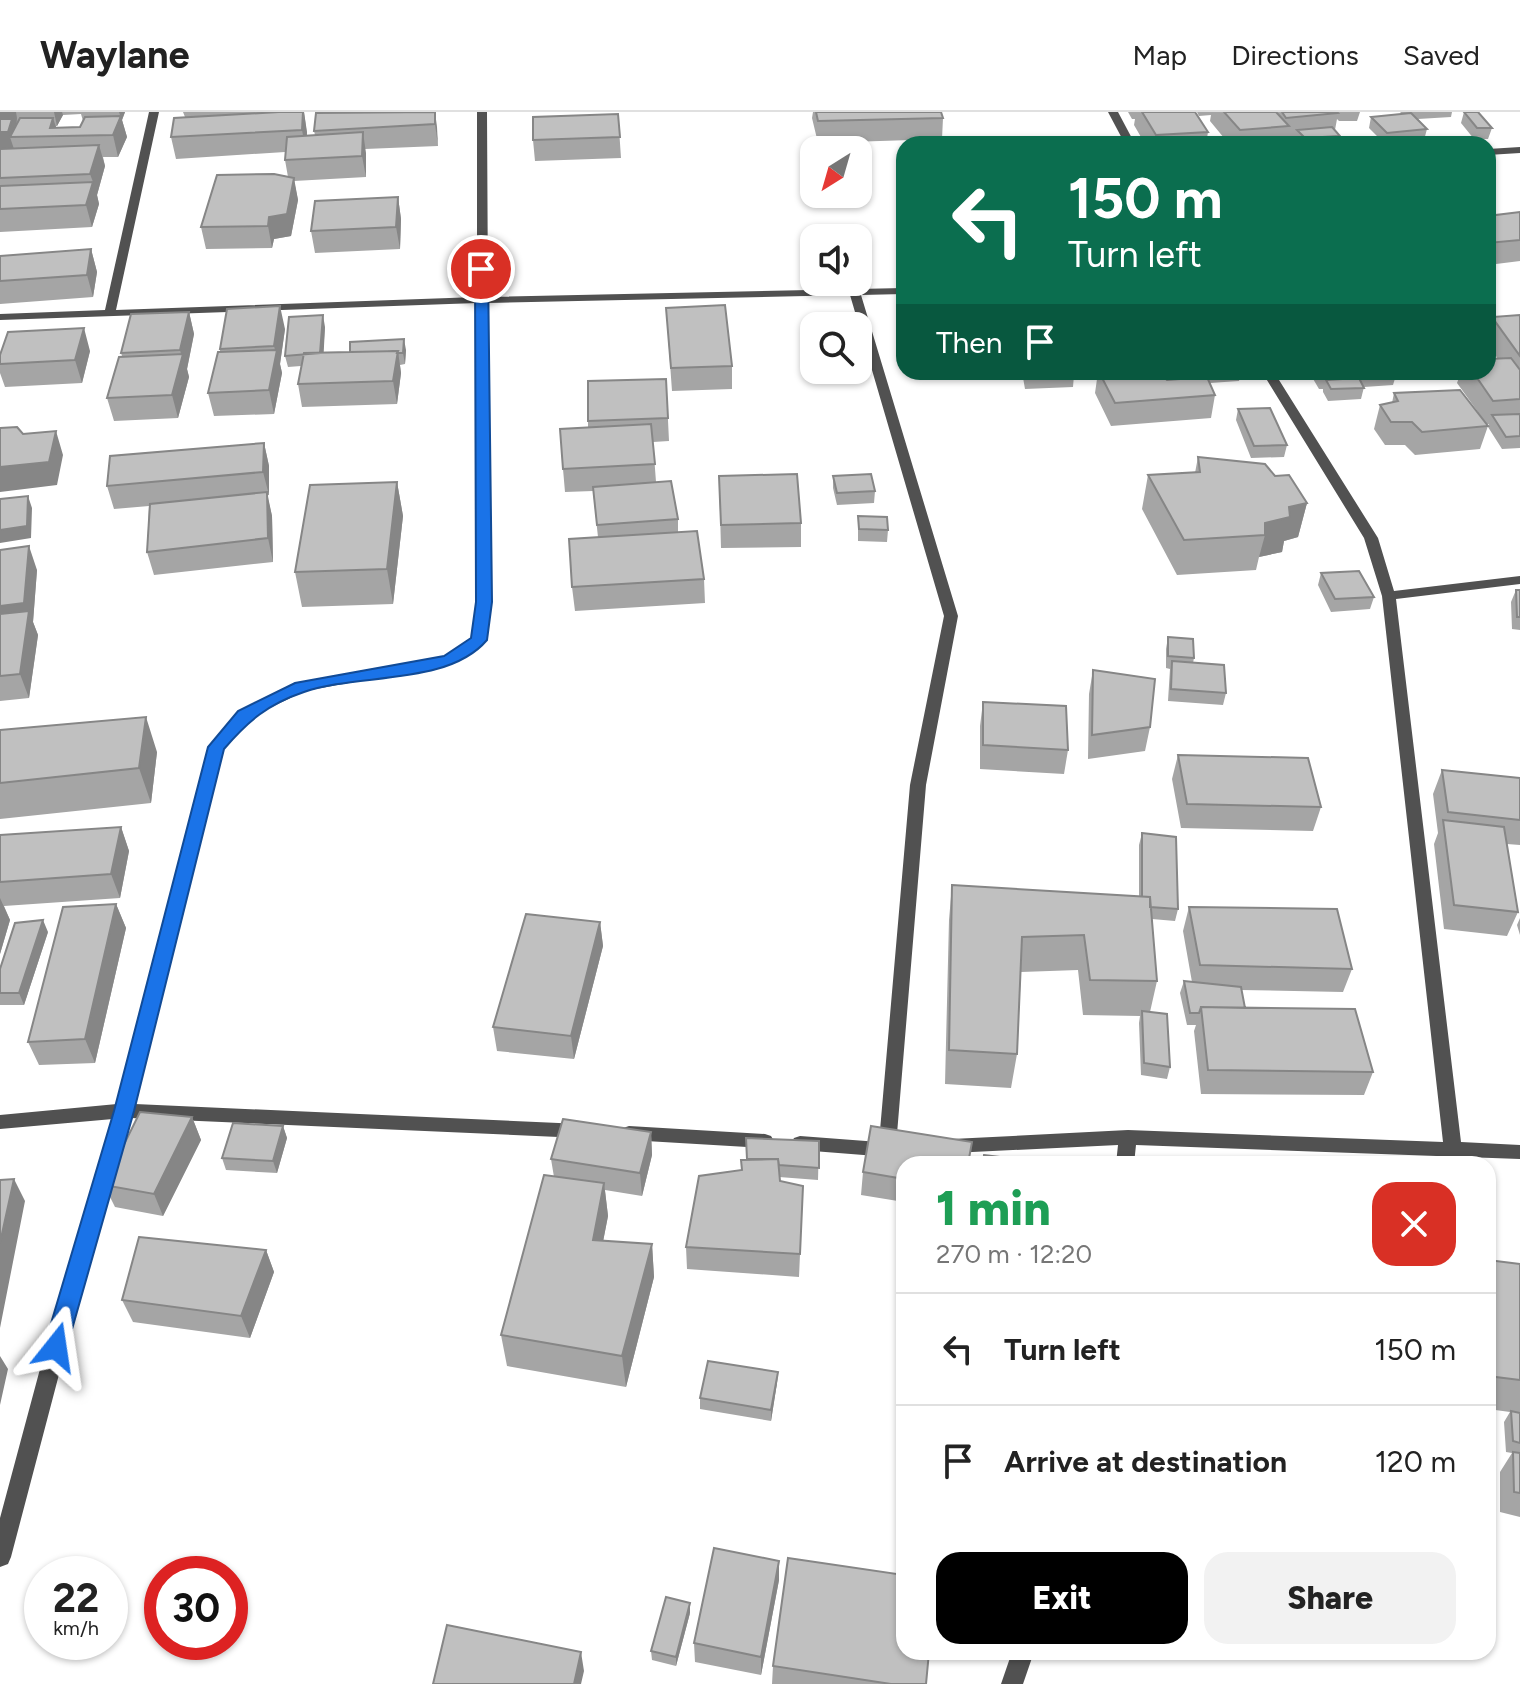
<!DOCTYPE html>
<meta charset="utf-8">
<style>
body{margin:0;font-family:Figtree,sans-serif;background:#f2f2f2;color:#222;height:100vh;display:flex;flex-direction:column;font-size:30px;white-space:nowrap}
*{box-sizing:border-box;margin:0}
p{font-size:26px;color:#767676}
.icon{flex:none;width:44px;height:44px;fill:none;stroke:currentColor;stroke-width:2;stroke-linecap:round;stroke-linejoin:round}
.map{position:relative;flex:1;overflow:hidden}
.sheet{position:absolute;left:896px;top:1044px;width:600px;height:504px;display:flex;flex-direction:column;background:#fff;border-radius:24px;box-shadow:0 2px 6px #0004}
.sheet>*{flex:none}
.banner{position:absolute;left:896px;top:24px;width:600px;height:244px;border-radius:24px;box-shadow:0 2px 6px #0004;background:#0b6e4f;color:#fff;overflow:hidden}
.needle{width:52px;rotate:217deg}
.tools{position:absolute;left:800px;top:24px;display:grid;gap:16px}
.tools a{display:grid;place-items:center;width:72px;height:72px;border-radius:16px;background:#fff;box-shadow:0 2px 6px #0004;font-size:40px}
.speed{position:absolute;left:24px;top:1444px;display:flex;gap:16px;font-size:40px;font-weight:700;text-align:center}
.speed>*{display:grid;place-content:center;width:104px;height:104px;border-radius:50%;background:#fff;box-shadow:0 2px 6px #0004;line-height:1}
.speed small{font-size:20px;font-weight:400}
.speed .limit{border:12px solid #d22;background:#fff;color:#111}
.pin{position:absolute;display:grid;place-items:center;width:68px;height:68px;color:#fff;margin:-34px;border:4px solid #fff;border-radius:50%;box-shadow:0 2px 8px #0007}
.me{position:absolute;width:88px;margin:-44px;rotate:15deg;stroke-linejoin:round;filter:drop-shadow(0 0 6px #0008)}
.turn{display:flex;align-items:center;gap:28px;height:168px;padding:0 40px;font-size:36px}
.turn .icon{width:104px;height:104px;stroke-width:2.5}
.turn b{display:block;font-size:56px;line-height:68px}
.then{display:flex;align-items:center;height:76px;padding:0 40px;background:#0003;gap:16px;font-size:30px}
.round{display:grid;place-items:center;flex:none;width:84px;height:84px;border-radius:24px;background:#f2f2f2}
.summary{display:flex;align-items:center;justify-content:space-between;height:136px;padding:0 40px}
h1{font-size:48px;font-weight:800;line-height:60px;color:#1e9e55}
.cta{display:flex;gap:16px;margin-top:auto;padding:16px 40px}
.cta a{flex:1;height:92px;border-radius:24px;background:#000;color:#fff;font-size:32px;font-weight:800;line-height:92px;text-align:center}
.cta a+a{background:#f2f2f2;color:#222}
ul{padding:0;list-style:none}
li{display:flex;align-items:center;gap:24px;height:112px;padding:0 40px;border-top:2px solid #e0e0e0}
li div{flex:1}
li b{display:block;font-size:30px}
li em{font-style:normal}
header{display:flex;align-items:center;gap:48px;box-sizing:border-box;height:112px;padding:0 40px;background:#fff;border-bottom:2px solid #e0e0e0}
header strong{font-size:38px}
nav{display:flex;gap:44px;margin-inline-start:auto;font-size:28px}
.map>svg:first-child{display:block}
.lines{fill:none;stroke-linecap:round;stroke-linejoin:round}
.street{fill:#515151;fill-rule:evenodd}
.wall{fill:#a5a5a5;fill-rule:evenodd}
.shaded-wall{fill:#868686}
.building{fill:#c0c0c0;stroke:#868686;stroke-width:2}
.route{fill:#1a73e8;stroke:#114b97;stroke-width:2}
</style>
<header>
<strong>Waylane</strong>
<nav><a>Map</a><a>Directions</a><a>Saved</a></nav>
</header>
<div class="map">
<svg width="1520" height="1572" viewBox="0 0 1520 1572">
<rect width="100%" height="100%" fill="#fff"/>
<g class="lines">
<!-- street -->
<path class="street" d="M149 0H159L116 198 477 185V0H487L488 185 904 176V182L861 183 958 504 926 673 896 1034 898 1038 895 1043 889 1045 800 1038 794 1036 791 1031 794 1026 800 1024 879 1030 910 673 944 504 850 183 488 191 491 490 486 528 453 552 305 579 249 606 223 636 135 992 581 1012 587 1014 590 1019 587 1024 581 1026 131 1006 82 1175 11 1445 8 1452 0 1455V1406L62 1175 113 1007 0 1017V1003L117 992 209 635 239 600 296 572 444 545 472 526 477 490V191L0 208V202L105 198Z
M1108 0H1118L1135 32H1125Z
M1520 35V41L1488 43V37Z
M1262 260H1274L1378 426 1394 479 1520 464V472L1396 487 1461 1030 1520 1033V1047L1136 1033 1134 1052H1116L1118 1033 952 1041 946 1039 943 1034 946 1029 952 1027 1128 1018 1443 1030 1382 484 1364 426Z
M629 1014 765 1022 771 1024 774 1029 771 1034 765 1036 629 1028 623 1026 620 1021 623 1016Z
M1012 1540H1034L1023 1572H1001Z"/>
</g>
<!-- wall -->
<path class="wall" d="M0 0H125L122 8 127 25 118 45H103L105 54 97 83 99 92 92 115 0 120ZM81 2 83 9 80 15 56 16V14H57L63 3Z
M183 0H304L307 23H315L314 19 326 0H435L438 34 365 37 366 65 294 69 298 88 291 124 274 127 272 136 206 137 201 115 288 65 285 48V40L176 47 171 25 185 5Z
M813 0H941L943 6 942 27 818 31 812 6Z
M1128 0H1195L1208 20 1206 32H1145L1134 13 1135 7H1132Z
M1197 0H1360L1357 9H1339L1337 7 1335 18 1340 24 1338 32H1298L1295 29 1296 26 1286 27 1285 32H1229L1210 9 1211 3 1199 4Z
M1400 0H1452L1451 5 1418 7 1427 17 1424 28 1384 31 1369 16 1371 5 1402 2Z
M1464 0 1492 16 1488 27H1474L1461 11Z
M618 2 621 46 535 49 533 28Z
M398 85 401 107 400 137 315 141 311 119Z
M1520 100V149L1488 153V104Z
M91 137 97 160 93 185 0 192V144Z
M666 196 732 254V277L672 279Z
M189 200 194 222 187 257 189 265 178 306 114 309 107 286 122 244 121 241Z
M1520 203V336L1502 337 1488 315 1489 312H1486L1488 314 1480 337 1415 343 1405 333H1385L1374 317 1380 293 1392 291 1394 281 1478 300 1457 271 1461 260H1488L1498 247 1488 233V217L1492 205Z
M325 215 323 241 406 238 405 252 400 253 401 261 397 292 302 295 298 272 301 254 288 255 285 244Z
M285 217 280 252 282 261 274 302 214 304 208 281 220 240V237Z
M90 239 82 271 5 275 0 261V243Z
M1022 260H1073L1074 263 1073 275 1025 277Z
M1098 260H1160L1167 268 1206 266 1203 260H1241L1239 269 1210 271 1215 283 1211 306 1111 314 1095 281Z
M1309 260H1397L1393 273 1364 275 1361 287 1328 289 1323 280V277H1319Z
M666 267 669 329 653 330 656 370 678 407V420L704 467 705 491 575 499 572 475 598 425 593 379 565 380 563 357 588 316V309Z
M1238 297 1287 333 1284 345 1251 346 1236 308Z
M264 331 269 354V383H267L272 404 273 450 154 463 147 440 149 394 114 397 107 374Z
M1198 345 1275 364 1307 391 1298 425 1284 429 1282 440 1259 445 1256 458 1177 463 1142 397 1148 363 1195 361Z
M719 364 801 411V435L721 436Z
M833 364 875 379 874 391 837 393 833 376Z
M397 370 403 404 393 492 302 495 295 460Z
M858 404 888 418 887 430 858 429Z
M0 438 37 458 33 510 38 523 29 586 0 589Z
M1321 461 1374 485 1370 497 1331 500 1318 473Z
M1516 478H1520V518L1512 517 1511 490Z
M1168 525 1194 546 1193 551 1226 581 1223 593 1168 589 1170 557 1166 556V537Z
M1093 558 1150 615 1145 639 1088 647 1089 582Z
M983 590 1068 638 1064 662 980 657V614Z
M0 618 157 640 151 691 0 707Z
M1178 643 1321 695 1313 719 1181 716 1172 667Z
M1442 658 1520 666V733L1507 732 1518 800 1507 824 1444 817 1434 732 1438 721 1433 682Z
M121 715 129 739 120 786 4 794 10 808 0 842V723Z
M1142 721 1178 797 1175 809 1152 807 1157 869 1150 900 1170 955 1167 967 1141 963 1139 911 1140 904 1083 903 1078 858 1021 860 1017 942 1011 976 945 972 949 808 952 773 1139 785V733Z
M116 792 126 816 95 951 39 953 28 930Z
M1189 795 1352 857 1343 880 1241 878 1245 896 1373 960 1364 983 1201 982 1194 919 1196 913H1187L1180 881 1184 869 1192 870 1183 819Z
M1520 806V823L1517 813Z
M600 810 603 834 574 947 497 939 493 915Z
M48 820 24 893H0V857Z
M192 1005 201 1028 163 1104 115 1095 104 1073Z
M283 1014 287 1026 277 1061 226 1058 222 1046Z
M651 1020 652 1043 642 1084 605 1078 608 1104 603 1129 652 1132 654 1165 626 1275 507 1254 501 1223 554 1065 551 1047Z
M819 1029 818 1068 779 1065 780 1069 803 1074 799 1165 687 1157 686 1135 741 1058V1048L747 1047Z
M904 1052V1090L861 1083 863 1060Z
M266 1138 274 1160 250 1226 133 1210 122 1188Z
M1488 1148 1520 1152V1405L1500 1400V1360L1512 1341 1506 1340 1504 1310 1510 1300 1488 1297Z
M778 1260 777 1271 771 1309 700 1297V1286Z
M779 1449V1468L761 1563 695 1550 694 1531Z
M690 1501 676 1554 652 1548 651 1539Z
M773 1554 926 1572H772Z"/>
<!-- shaded-wall -->
<path class="shaded-wall" d="M0 0H16L17 6 16 18 10 25 15 40 0 42Z
M54 0H62L63 3 57 14Z
M119 0H125L122 8 127 25 118 45 113 23 121 6Z
M304 0 307 20 306 39 302 18Z
M435 0 437 15 438 34 435 12Z
M53 6 59 24 50 16Z
M363 20 366 41V65L362 44Z
M99 33 105 54 97 83 99 92 92 115 86 93 93 70 90 62Z
M294 66 298 88 291 124 274 127 272 136 268 114 269 105Z
M398 85 401 107 400 137 396 115Z
M91 137 97 160 93 185 87 163Z
M280 194 285 217 280 252 282 261 274 302 269 278 276 242 274 234Z
M189 200 194 222 187 257 189 265 178 306 172 283 182 246 180 238Z
M323 203 325 215 323 253 320 242Z
M84 216 90 239 82 271 75 248Z
M404 227 406 238 405 252 403 241Z
M398 239 401 261 397 292 393 269Z
M56 319 63 343 57 373 0 380V355Z
M264 331 269 354V383L263 360Z
M397 370 403 404 393 492 387 457Z
M267 380 272 404 273 450 268 426Z
M28 384 32 396 31 426 0 431V418Z
M1307 391 1298 425 1284 429 1282 440 1259 445 1265 423V411L1289 395Z
M29 434 37 458 33 510 38 523 29 586 20 562 0 519V494Z
M146 605 157 640 151 691 139 656Z
M121 715 129 739 120 786 111 762Z
M0 786 10 808 0 842Z
M116 792 126 816 95 951 85 927Z
M43 808 48 820 24 893 19 881Z
M600 810 603 834 574 947 571 924Z
M192 1005 201 1028 163 1104 154 1082Z
M283 1014 287 1026 277 1061 273 1049Z
M651 1020 652 1043 642 1084 640 1061Z
M14 1067 25 1089 0 1216V1131Z
M604 1071 608 1104 597 1161 593 1128Z
M652 1132 654 1165 626 1275 622 1244Z
M266 1138 274 1160 250 1226 241 1204Z
M0 1244 8 1257 0 1293Z
M778 1260 777 1271 771 1309V1298Z
M779 1449V1468L761 1563V1545Z
M690 1491V1501L676 1554V1545Z
M581 1540 584 1559 581 1572H574Z"/>
<!-- building -->
<path class="building" d="M279 0H303L302 18 171 25 174 6Z
M435 0V12L314 19 316 1Z
M816 0H941L943 6 818 9Z
M1142 0H1195L1208 20 1156 23Z
M1224 0H1276L1289 14 1240 18Z
M1282 0H1337L1338 1 1286 6Z
M1464 0H1478L1492 16H1477Z
M1411 1 1427 17 1387 21 1371 5Z
M618 2 620 25 533 28V5Z
M121 4 113 23 10 25 20 6H53L50 16 80 15 85 5Z
M0 7H12L8 20H0Z
M1332 15 1340 24 1305 26 1297 18Z
M363 20 362 44 285 48 287 25Z
M99 33 90 62 0 66V37Z
M274 62 294 66 287 102 269 105 268 114 201 115 217 63Z
M93 70 86 93 0 97V74Z
M398 85 396 115 311 119 315 89Z
M1520 100V128L1488 131V104Z
M91 137 87 163 0 169V144Z
M725 193 732 254 671 256 666 196Z
M280 194 274 234 220 237 227 197Z
M189 200 180 238 121 241 131 202Z
M323 203 320 241 285 244 289 205Z
M1520 203V244L1492 205Z
M84 216 75 248 0 252V243L8 220Z
M404 227 403 241H397L398 239 350 240V230Z
M277 238 269 278 208 281 218 240Z
M398 239 393 269 298 272 304 241Z
M183 242 172 283 107 286 119 245Z
M1511 246 1520 258V287L1493 289 1473 260H1488V247Z
M1026 260H1073L1074 263 1027 265Z
M1099 260H1160L1167 268 1207 265 1215 283 1115 291Z
M1359 266 1364 276 1331 277 1326 268Z
M666 267 668 306 588 309V269Z
M1460 278 1488 314 1422 320 1412 310H1391L1380 293 1398 289 1394 281Z
M1270 296 1287 333 1254 334 1238 297Z
M1520 302V324L1506 325 1492 303Z
M651 312 655 352 563 357 560 317Z
M17 315 23 322 56 319 49 350 0 355V316Z
M264 331 263 360 107 374 110 344Z
M1198 345 1265 352 1275 364 1289 363 1307 391 1289 395 1290 405 1265 411V423L1184 428 1148 363 1200 360Z
M797 362 801 411 721 413 719 364Z
M871 362 875 379 837 381 833 364Z
M671 369 678 407 597 413 593 375Z
M397 370 387 457 295 460 310 373Z
M267 380 268 426 147 440 150 392Z
M28 384 27 414 0 418V387Z
M858 404 887 405 888 418 859 417Z
M697 419 704 467 572 475 569 427Z
M29 434 24 491 0 494V438Z
M1359 459 1374 485 1335 487 1321 461Z
M1516 478H1520V505H1517Z
M29 499 20 562 0 564V502Z
M1168 525 1193 527 1194 546 1168 544Z
M1172 549 1224 553 1226 581 1171 577Z
M1093 558 1155 567 1150 615 1092 623Z
M983 590 1066 594 1068 638 983 633Z
M146 605 139 656 0 671V618Z
M1178 643 1308 646 1321 695 1187 692Z
M1442 658 1520 666V708L1448 700Z
M1443 708 1504 715 1518 800 1454 793Z
M121 715 111 762 0 770V723Z
M1142 721 1176 725 1178 797 1150 795V785H1142Z
M952 773 1150 785 1157 869 1090 868 1084 823 1022 825 1017 942 949 938Z
M116 792 85 927 28 930 63 795Z
M1189 795 1337 797 1352 857 1200 853Z
M526 802 600 810 571 924 493 915Z
M43 808 19 881H0V857L15 811Z
M1184 869 1241 875 1245 896 1201 895 1199 901H1190Z
M1201 895 1355 897 1373 960 1208 958Z
M1142 899 1167 902 1170 955 1144 951Z
M140 1000 192 1005 154 1082 104 1073Z
M563 1007 651 1020 640 1061 551 1047Z
M233 1011 283 1014 273 1049 222 1046Z
M871 1014 972 1030 968 1052H904V1067L863 1060Z
M746 1026 819 1029V1056L779 1053 778 1047H747Z
M984 1043 1056 1052H983Z
M778 1047 780 1069 803 1074 800 1142 686 1135 699 1064 742 1058 741 1048Z
M544 1063 604 1071 593 1128 652 1132 622 1244 501 1223Z
M14 1067 0 1131V1068Z
M139 1125 266 1138 241 1204 122 1188Z
M1488 1148 1520 1152V1268L1488 1264Z
M708 1249 778 1260 771 1298 700 1286Z
M1511 1299 1520 1301V1331L1513 1329Z
M1513 1340 1520 1341V1381L1514 1380Z
M714 1436 779 1449 761 1545 694 1531Z
M788 1446 904 1463V1540H929L926 1572H891L773 1554Z
M666 1485 690 1491 676 1545 651 1539Z
M447 1513 581 1540 574 1572H433Z"/>
<!-- route -->
<path class="route" d="M481 153 488 157 492 490 487 528C448 574 358 561 304 580 268 592 248 609 224 637L134 999 67 1235 64 1242 56 1245 48 1242 44 1235 114 999 208 635 238 599 295 571 444 544 471 526 476 490 475 157Z"/>
</svg>
<div class="tools">
<a><svg class="needle" viewBox="-14 -14 28 28"><path d="M0-13l5 13h-10z" fill="#e53935"/><path d="M0 13l5-13h-10z" fill="#767676"/></svg></a>
<a><svg class="icon" aria-label="sound" viewBox="0 0 24 24"><path d="M4 9h4l5-4v14l-5-4H4zM17 9q2 3 0 6"/></svg></a>
<a><svg class="icon" aria-label="search" viewBox="0 0 24 24"><circle cx="10" cy="10" r="6"/><path d="M15 15l6 6"/></svg></a>
</div>
<div class="speed"><div>22<small>km/h</small></div><div class="limit">30</div></div>
<div class="pin" style="left:481px;top:157px;background:#d93025"><svg class="icon" aria-label="arrive" viewBox="0 0 24 24"><path d="M6 21V4h12l-3 4 3 4H6"/></svg></div>
<svg class="me" style="left:56px;top:1235px" viewBox="-20 -20 40 40"><path d="M0-17L14 15 0 8-14 15z" fill="#1a73e8" stroke="#fff" stroke-width="4"/></svg>
<div class="banner">
<div class="turn"><svg class="icon" aria-label="left" viewBox="0 0 24 24"><path d="M17 20v-9H6M10 6l-5 5 5 5"/></svg><div><b>150 m</b>Turn left</div></div>
<div class="then">Then<svg class="icon" aria-label="arrive" viewBox="0 0 24 24"><path d="M6 21V4h12l-3 4 3 4H6"/></svg></div>
</div>
<section class="sheet">
<div class="summary"><div><h1>1 min</h1><p>270 m · 12:20</p></div><a class="round" style="background:#d93025;color:#fff"><svg class="icon" aria-label="close" viewBox="0 0 24 24"><path d="M6 6l12 12M18 6L6 18"/></svg></a></div>
<ul>
<li><svg class="icon" aria-label="left" viewBox="0 0 24 24"><path d="M17 20v-9H6M10 6l-5 5 5 5"/></svg><div><b>Turn left</b></div><em>150 m</em></li>
<li><svg class="icon" aria-label="arrive" viewBox="0 0 24 24"><path d="M6 21V4h12l-3 4 3 4H6"/></svg><div><b>Arrive at destination</b></div><em>120 m</em></li>
</ul>
<div class="cta"><a>Exit</a><a>Share</a></div>
</section>
</div>
